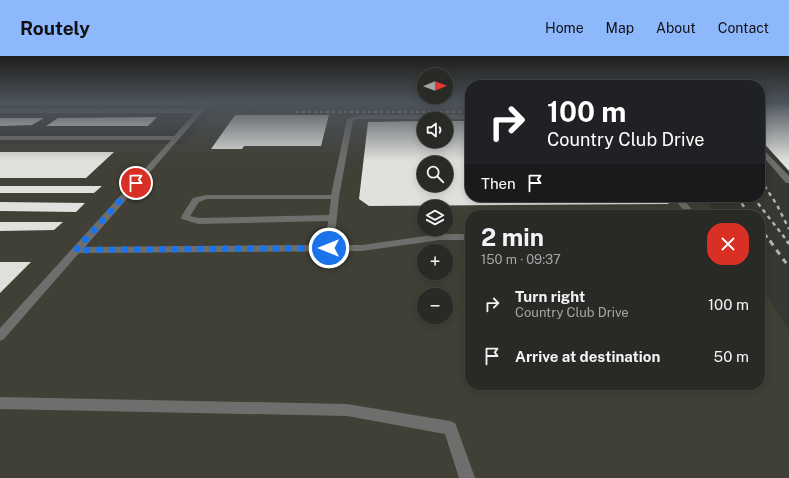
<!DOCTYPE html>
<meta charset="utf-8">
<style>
body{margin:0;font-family:"Public Sans",sans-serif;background:#353532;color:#f1f3f6;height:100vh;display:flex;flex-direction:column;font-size:15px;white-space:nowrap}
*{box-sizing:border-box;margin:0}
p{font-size:13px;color:#a5a6a7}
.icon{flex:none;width:22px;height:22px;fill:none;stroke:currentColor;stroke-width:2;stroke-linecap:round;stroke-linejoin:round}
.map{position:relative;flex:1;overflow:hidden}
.panel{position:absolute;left:465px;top:154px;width:300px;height:180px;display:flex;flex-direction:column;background:#292926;border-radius:16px;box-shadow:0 2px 10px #0003,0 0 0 1px #454543}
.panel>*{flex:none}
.hud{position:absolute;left:465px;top:24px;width:300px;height:122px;border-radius:16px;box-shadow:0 2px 10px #0003,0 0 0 1px #454543;background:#202124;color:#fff;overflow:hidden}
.needle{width:26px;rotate:89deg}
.buttons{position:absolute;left:417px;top:12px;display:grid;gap:8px}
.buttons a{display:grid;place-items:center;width:36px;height:36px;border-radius:50%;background:#292926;box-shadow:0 2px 10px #0003,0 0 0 1px #454543;font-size:20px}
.pin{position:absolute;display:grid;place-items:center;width:34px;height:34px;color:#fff;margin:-17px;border:2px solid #fff;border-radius:50%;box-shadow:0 1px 4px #0007}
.me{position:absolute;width:44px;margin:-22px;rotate:270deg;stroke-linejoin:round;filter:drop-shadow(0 0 3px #0008)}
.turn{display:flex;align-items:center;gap:14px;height:84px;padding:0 16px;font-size:18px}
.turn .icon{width:52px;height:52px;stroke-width:2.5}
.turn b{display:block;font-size:28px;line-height:34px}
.then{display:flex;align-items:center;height:38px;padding:0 16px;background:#0003;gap:8px;font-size:15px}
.round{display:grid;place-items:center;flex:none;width:42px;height:42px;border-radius:16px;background:#353532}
.headline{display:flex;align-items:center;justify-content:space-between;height:68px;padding:0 16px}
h1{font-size:24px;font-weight:700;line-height:30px}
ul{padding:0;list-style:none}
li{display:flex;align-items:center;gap:12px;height:52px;padding:0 16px}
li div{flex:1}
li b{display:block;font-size:15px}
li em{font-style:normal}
header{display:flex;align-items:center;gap:24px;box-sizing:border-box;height:56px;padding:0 20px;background:#8db9fc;color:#111}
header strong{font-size:19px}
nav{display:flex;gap:22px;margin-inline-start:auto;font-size:14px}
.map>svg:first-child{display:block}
.built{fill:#404037;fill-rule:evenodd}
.building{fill:#e0e0dc;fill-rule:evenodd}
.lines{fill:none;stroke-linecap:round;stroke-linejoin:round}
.minor{fill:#6e6e6c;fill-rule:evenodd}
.rail-far2{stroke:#b2b2af;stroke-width:2;stroke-dasharray:3 3;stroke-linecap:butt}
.rail-far1{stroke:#b2b2af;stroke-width:2.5;stroke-dasharray:4 4;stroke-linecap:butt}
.rail{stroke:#b2b2af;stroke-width:3;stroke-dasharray:5.5 5.5;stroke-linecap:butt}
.route{stroke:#1a73e8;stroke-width:7;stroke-dasharray:0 12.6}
</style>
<header>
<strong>Routely</strong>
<nav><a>Home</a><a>Map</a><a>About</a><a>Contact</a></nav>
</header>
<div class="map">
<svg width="789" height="422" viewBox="0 0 789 422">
<rect width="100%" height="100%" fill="#373733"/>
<!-- built -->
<path class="built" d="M220 46H470V141H704L716 159H470V329H760V229L789 275V422H0V88H184ZM424 63H446V85H424ZM424 107H446V129H424ZM424 151H446V173H424ZM424 195H446V217H424ZM424 239H446V261H424Z"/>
<!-- building -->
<path class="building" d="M0 46H48L41 49H0Z
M52 46H97L92 49H46Z
M105 46H163L160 49H100Z
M168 46H185L181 49H164Z
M760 47 789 49V115L760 83Z
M235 59H329L321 90H244L242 93H211Z
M157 61 148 70H46L58 62Z
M0 62H44L32 69 0 70Z
M424 65V85H446V65H470V141H663L669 148 369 150 359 143 368 66ZM424 107H446V129H424Z
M0 96H114L86 122H0Z
M0 130H102L94 137H0Z
M0 146 85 147 76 156 0 155Z
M0 166H63L54 174 0 175Z
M0 206H31L0 237Z"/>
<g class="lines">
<!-- minor -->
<path class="minor" d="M205 46H211L85 191 325 189 328 165 198 168 182 163 181 161 193 142 206 139H331L347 63 359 59H470V63H359L353 64 339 141 334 189H362L440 178H470V184H440L362 195 79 197 4 283 0 285V272L171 84H0V80H174L195 57H0V53H198ZM207 143H331L329 159 199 162 190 160 199 146Z
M760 91 762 92 789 120V127H786L760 97Z
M672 141H681L697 159H688Z
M0 341 347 348 450 365 455 367 457 372 475 422H459L445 378 347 360 0 353Z"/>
<!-- rail-far2 -->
<path class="rail-far2" d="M296 56H470"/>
<!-- rail-far1 -->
<path class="rail-far1" d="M760 123 777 149 789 173
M737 141 750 159
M753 141 788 186
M760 172 771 186"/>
<!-- rail -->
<path class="rail" d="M770 185 789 211
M787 185 789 188"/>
</g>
<!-- sky -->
<linearGradient id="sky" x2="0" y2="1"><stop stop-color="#1e1e1c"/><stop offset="0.44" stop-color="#4d535b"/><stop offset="1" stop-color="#4d535b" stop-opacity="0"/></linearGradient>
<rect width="789" height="105" fill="url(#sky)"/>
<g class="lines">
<!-- route -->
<path class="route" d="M136 127 76 194 329 192"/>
</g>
</svg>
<div class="buttons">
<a><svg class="needle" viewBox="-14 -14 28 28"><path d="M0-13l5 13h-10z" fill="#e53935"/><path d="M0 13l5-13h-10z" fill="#a5a6a7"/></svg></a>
<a><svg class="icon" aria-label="sound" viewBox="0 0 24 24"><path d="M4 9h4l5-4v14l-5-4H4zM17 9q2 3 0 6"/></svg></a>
<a><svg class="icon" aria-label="search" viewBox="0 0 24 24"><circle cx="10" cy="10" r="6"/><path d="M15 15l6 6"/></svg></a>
<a><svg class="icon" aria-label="layers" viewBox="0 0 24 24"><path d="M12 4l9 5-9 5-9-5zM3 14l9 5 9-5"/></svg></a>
<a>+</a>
<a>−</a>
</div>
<div class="pin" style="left:136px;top:127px;background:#d93025"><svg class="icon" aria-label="arrive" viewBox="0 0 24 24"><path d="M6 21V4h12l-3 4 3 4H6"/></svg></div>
<svg class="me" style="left:329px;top:192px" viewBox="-20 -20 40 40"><circle r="17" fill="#1a73e8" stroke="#fff" stroke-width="3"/><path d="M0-11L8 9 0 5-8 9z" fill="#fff"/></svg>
<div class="hud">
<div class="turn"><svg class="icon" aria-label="right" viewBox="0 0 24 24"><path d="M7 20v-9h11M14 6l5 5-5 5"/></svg><div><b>100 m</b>Country Club Drive</div></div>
<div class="then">Then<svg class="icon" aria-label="arrive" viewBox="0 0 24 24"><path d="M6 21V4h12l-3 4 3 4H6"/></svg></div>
</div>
<section class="panel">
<div class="headline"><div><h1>2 min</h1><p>150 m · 09:37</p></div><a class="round" style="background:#d93025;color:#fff"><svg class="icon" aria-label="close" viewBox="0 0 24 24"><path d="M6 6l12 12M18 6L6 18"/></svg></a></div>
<ul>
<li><svg class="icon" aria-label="right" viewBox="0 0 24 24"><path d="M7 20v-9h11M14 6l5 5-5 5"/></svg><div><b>Turn right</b><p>Country Club Drive</p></div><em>100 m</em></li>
<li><svg class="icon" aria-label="arrive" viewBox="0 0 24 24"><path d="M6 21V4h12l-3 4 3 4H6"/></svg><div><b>Arrive at destination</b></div><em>50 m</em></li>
</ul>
</section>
</div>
